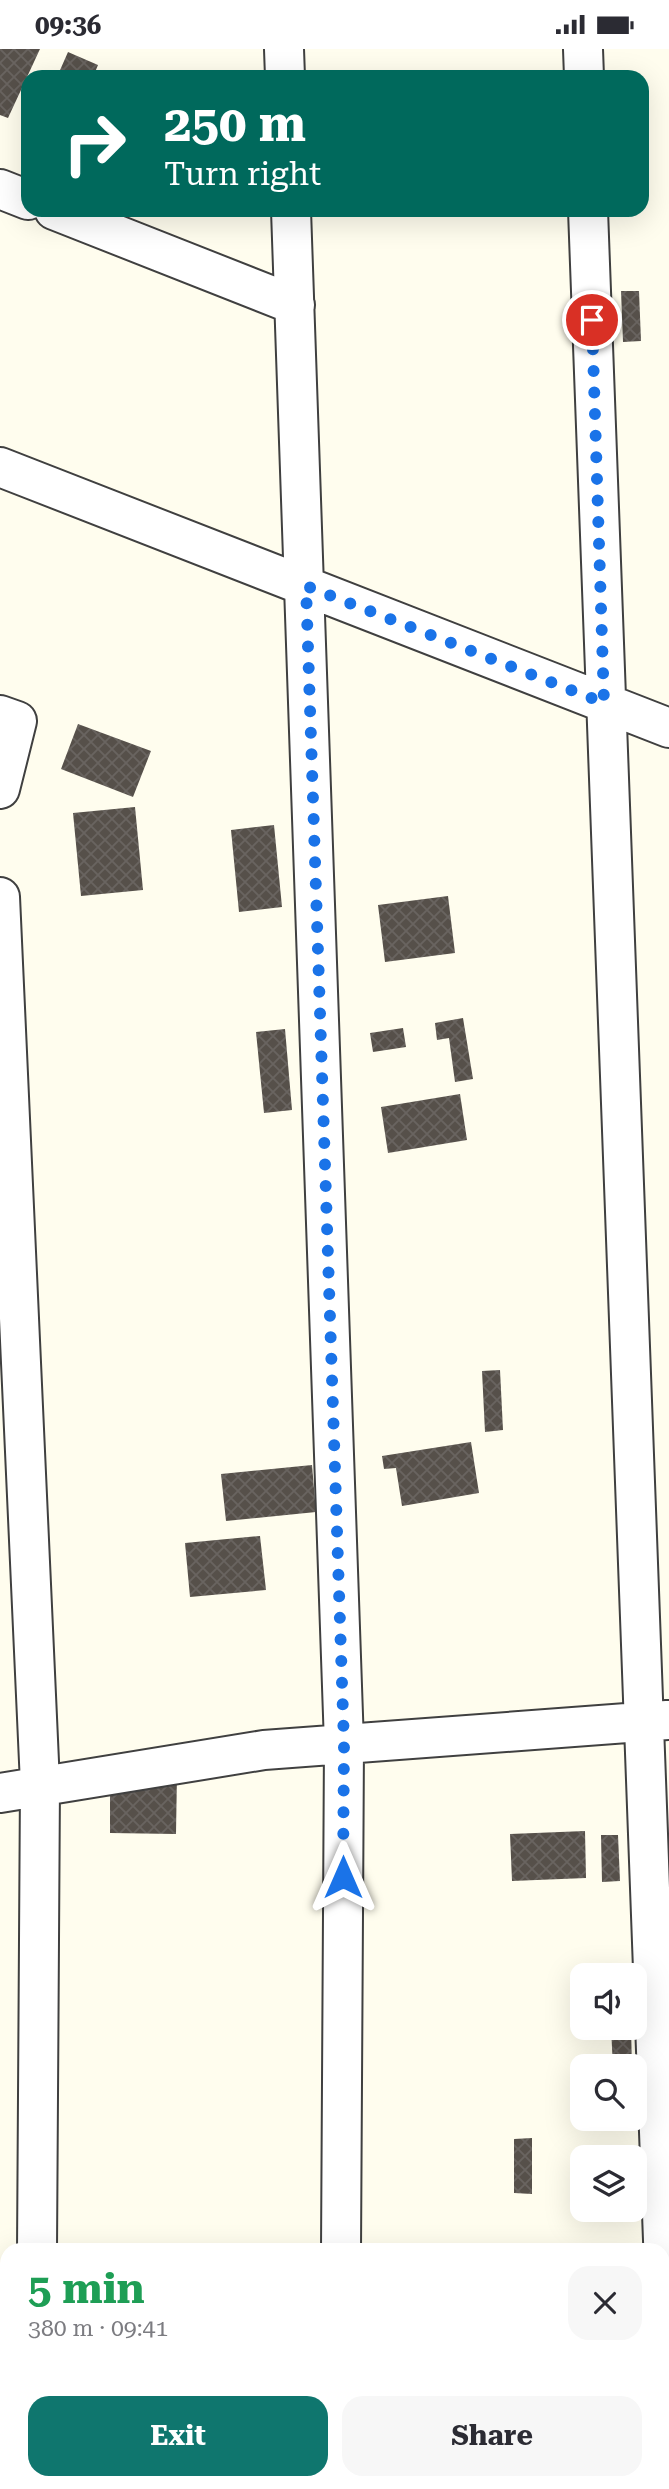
<!DOCTYPE html>
<meta charset="utf-8">
<style>
body{margin:0;font-family:"Roboto Serif",serif;background:#f7f7f7;color:#2b2b33;height:100vh;display:flex;flex-direction:column;font-size:26px;white-space:nowrap}
*{box-sizing:border-box;margin:0}
p{font-size:23px;color:#7c7c81}
.icon{flex:none;width:38px;height:38px;fill:none;stroke:currentColor;stroke-width:2;stroke-linecap:round;stroke-linejoin:round}
.map{position:relative;flex:1;overflow:hidden}
.sheet{position:absolute;left:0px;top:2194px;width:670px;height:247px;display:flex;flex-direction:column;background:#fff;border-radius:21px 21px 0 0;box-shadow:0 7px 28px #0002}
.sheet>*{flex:none}
.hud{position:absolute;left:21px;top:21px;width:628px;height:147px;border-radius:21px;box-shadow:0 7px 28px #0002;background:#00695c;color:#fff;overflow:hidden}
.buttons{position:absolute;left:570px;top:1914px;display:grid;gap:14px}
.buttons a{display:grid;place-items:center;width:77px;height:77px;border-radius:14px;background:#fff;box-shadow:0 7px 28px #0002;font-size:35px}
.pin{position:absolute;display:grid;place-items:center;width:60px;height:60px;color:#fff;margin:-30px;border:4px solid #fff;border-radius:50%;box-shadow:0 2px 7px #0007}
.me{position:absolute;width:77px;margin:-38px;rotate:0deg;stroke-linejoin:round;filter:drop-shadow(0 0 5px #0008)}
.turn{display:flex;align-items:center;gap:24px;height:147px;padding:0 28px;font-size:32px}
.turn .icon{width:91px;height:91px;stroke-width:2.5}
.turn b{display:block;font-size:49px;line-height:60px}
.round{display:grid;place-items:center;flex:none;width:74px;height:74px;border-radius:21px;background:#f7f7f7}
.overview{display:flex;align-items:center;justify-content:space-between;height:119px;padding:0 28px}
h1{font-size:42px;font-weight:700;line-height:52px;color:#1e9e55}
.action{display:flex;gap:14px;margin-top:auto;padding:14px 28px}
.action a{flex:1;height:80px;border-radius:21px;background:#0f766e;color:#fff;font-size:28px;font-weight:700;line-height:80px;text-align:center}
.action a+a{background:#f7f7f7;color:#2b2b33}
.status{display:flex;justify-content:space-between;align-items:center;height:49px;padding:0 35px;background:#fff;direction:ltr}
.status svg{height:19px;fill:currentColor}
.map>svg:first-child{display:block}
.building{fill:url(#building-cross-hatch)}
.lines{fill:none;stroke-linecap:round;stroke-linejoin:round}
.minor-casing{stroke:#404040;stroke-width:42}
.minor{stroke:#fff;stroke-width:38}
.route{stroke:#1a73e8;stroke-width:12;stroke-dasharray:0 21.6}
</style>
<div class="status"><b>09:36</b><svg viewBox="0 0 49 12"><path d="M0 12V9h3v3zM5 12V6h3v6zM10 12V3h3v9zM15 12V0h3v12zM26 1h20v11H26zM47 4h2v5h-2z"/></svg></div>
<div class="map">
<svg width="669" height="2440" viewBox="0 0 669 2440">
<defs>
<pattern id="building-cross-hatch" width="8" height="8" patternUnits="userSpaceOnUse" patternTransform="scale(1.75)"><rect width="8" height="8" fill="#56504a"/><path d="M0 0l8 8M0 8l8-8" fill="none" stroke="#696460"/></pattern>
</defs>
<rect width="100%" height="100%" fill="#fffdee"/>
<!-- building -->
<path class="building" d="M0 0H40L8 69 0 66Z
M68 3 98 16 93 28H57Z
M621 242H639L641 292 623 293Z
M78 675 151 702 133 748 61 720Z
M135 758 143 841 81 847 73 764Z
M274 776 282 858 239 863 231 781Z
M448 847 455 904 385 913 378 856Z
M463 969 473 1030 455 1033 449 989 437 991 435 974Z
M403 979 406 998 373 1003 370 984Z
M285 980 292 1061 264 1064 256 983Z
M460 1045 467 1091 388 1104 381 1058Z
M500 1321 503 1381 485 1383 482 1322Z
M471 1393 479 1444 402 1457 396 1419 384 1420 382 1407Z
M312 1416 316 1463 226 1472 221 1425Z
M260 1487 266 1541 190 1548 185 1494Z
M110 1726H177L176 1785 110 1784Z
M585 1782 586 1829 512 1832 510 1785Z
M601 1786H618L620 1832 602 1833Z
M611 1979H631L632 2018H613Z
M532 2089V2145L514 2144V2090Z"/>
<g class="lines">
<defs>
<path id="minor" d="M284 0 285 28
M583 0 584 28
M0 140 28 151
M54 161 295 256
M291 161 344 1695 341 2202
M588 161 664 2218 669 2256
M0 418 669 679
M0 666 17 672 0 740
M0 848 40 1735 37 2202
M0 1744 264 1701 667 1671
M47 2434 48 2440
M357 2434 358 2440"/>
</defs>
<!-- minor casing -->
<use href="#minor" class="minor-casing"/>
<!-- minor -->
<use href="#minor" class="minor"/>
</g>
<g class="lines">
<!-- route -->
<path class="route" d="M343 1828 344 1695 306 537 604 654 592 271"/>
</g>
</svg>
<div class="buttons">
<a><svg class="icon" aria-label="sound" viewBox="0 0 24 24"><path d="M4 9h4l5-4v14l-5-4H4zM17 9q2 3 0 6"/></svg></a>
<a><svg class="icon" aria-label="search" viewBox="0 0 24 24"><circle cx="10" cy="10" r="6"/><path d="M15 15l6 6"/></svg></a>
<a><svg class="icon" aria-label="layers" viewBox="0 0 24 24"><path d="M12 4l9 5-9 5-9-5zM3 14l9 5 9-5"/></svg></a>
</div>
<div class="pin" style="left:592px;top:271px;background:#d93025"><svg class="icon" aria-label="arrive" viewBox="0 0 24 24"><path d="M6 21V4h12l-3 4 3 4H6"/></svg></div>
<svg class="me" style="left:343px;top:1828px" viewBox="-20 -20 40 40"><path d="M0-17L14 15 0 8-14 15z" fill="#1a73e8" stroke="#fff" stroke-width="4"/></svg>
<div class="hud">
<div class="turn"><svg class="icon" aria-label="right" viewBox="0 0 24 24"><path d="M7 20v-9h11M14 6l5 5-5 5"/></svg><div><b>250 m</b>Turn right</div></div>
</div>
<section class="sheet">
<div class="overview"><div><h1>5 min</h1><p>380 m · 09:41</p></div><a class="round"><svg class="icon" aria-label="close" viewBox="0 0 24 24"><path d="M6 6l12 12M18 6L6 18"/></svg></a></div>
<div class="action"><a>Exit</a><a>Share</a></div>
</section>
</div>
